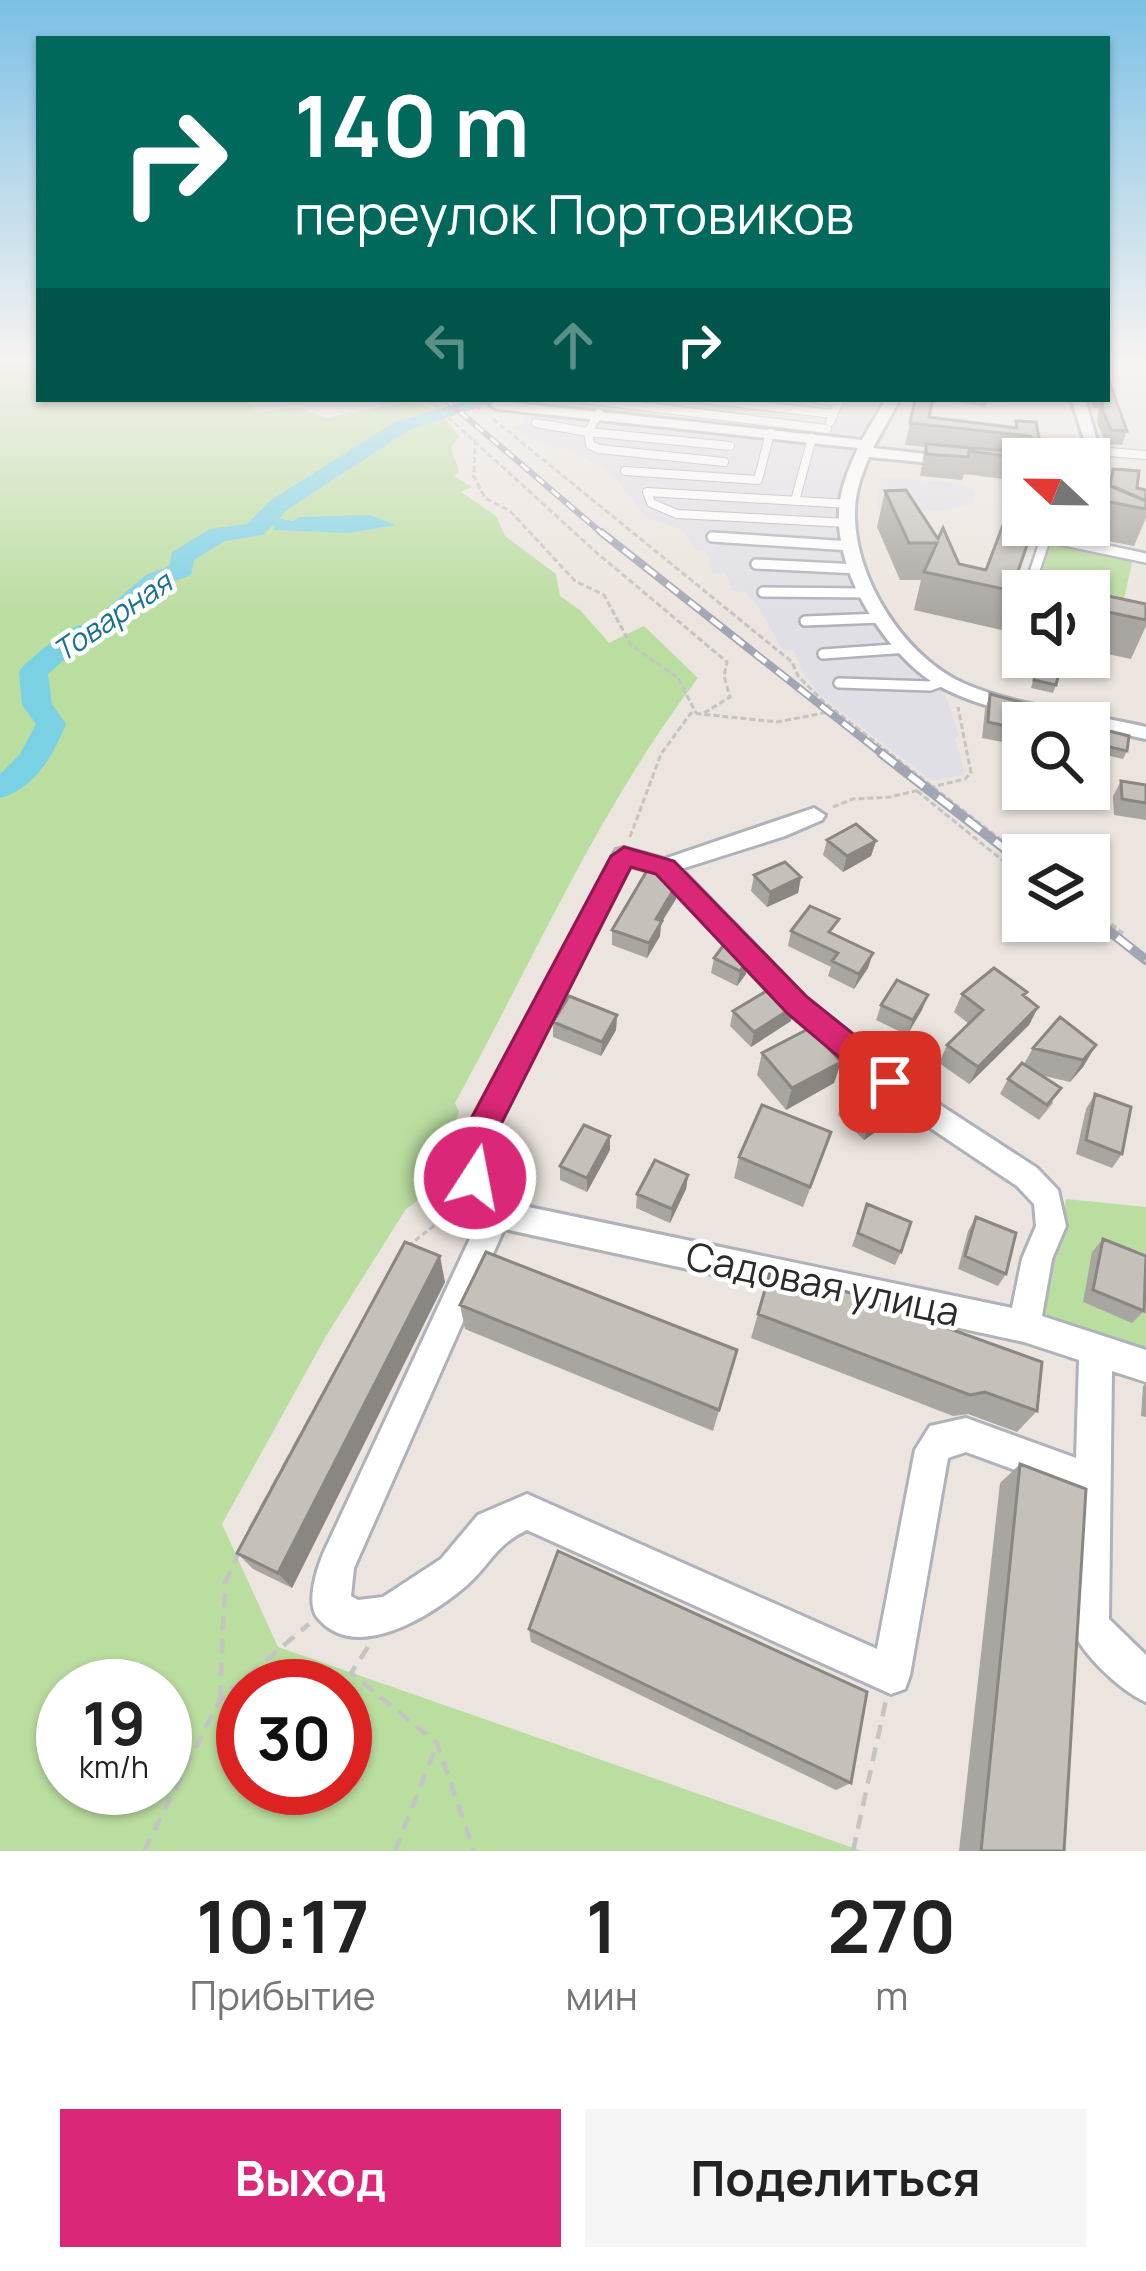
<!DOCTYPE html>
<html lang="ru">
<meta charset="utf-8">
<style>
body{margin:0;font-family:Manrope,sans-serif;background:#f6f6f6;color:#222;height:100vh;display:flex;flex-direction:column;font-size:45px;white-space:nowrap}
*{box-sizing:border-box;margin:0}
p{font-size:39px;color:#767676}
.icon{flex:none;width:66px;height:66px;fill:none;stroke:currentColor;stroke-width:2;stroke-linecap:round;stroke-linejoin:round}
.map{position:relative;height:1851px;overflow:hidden}
.side{display:flex;flex-direction:column;background:#fff;flex:1}
.side>*{flex:none}
.top-card{position:absolute;left:36px;top:36px;width:1074px;height:366px;border-radius:0px;box-shadow:0 3px 9px #0004;background:#00695c;color:#fff;overflow:hidden}
.needle{width:78px;rotate:292deg}
.tools{position:absolute;left:1002px;top:438px;display:grid;gap:24px}
.tools a{display:grid;place-items:center;width:108px;height:108px;border-radius:0px;background:#fff;box-shadow:0 3px 9px #0004;font-size:60px}
.speed{position:absolute;left:36px;top:1659px;display:flex;gap:24px;font-size:60px;font-weight:700;text-align:center}
.speed>*{display:grid;place-content:center;width:156px;height:156px;border-radius:50%;background:#fff;box-shadow:0 3px 9px #0004;line-height:1}
.speed small{font-size:30px;font-weight:400}
.speed .limit{border:18px solid #d22;background:#fff;color:#111}
.pin{position:absolute;display:grid;place-items:center;width:102px;height:102px;color:#fff;margin:-51px;border-radius:24px;box-shadow:0 6px 18px #0006}
.me{position:absolute;width:132px;margin:-66px;rotate:11deg;stroke-linejoin:round;filter:drop-shadow(0 0 9px #0008)}
.turn{display:flex;align-items:center;gap:42px;height:252px;padding:0 60px;font-size:54px}
.turn .icon{width:156px;height:156px;stroke-width:2.5}
.turn b{display:block;font-size:84px;line-height:102px}
.lanes{display:flex;align-items:center;height:114px;padding:0 60px;background:#0003;justify-content:center;gap:60px;direction:ltr}
.lanes .off{opacity:.35}
.eta{display:flex;justify-content:space-evenly;align-items:center;height:204px;text-align:center}
.eta b{font-size:72px;font-weight:700;line-height:84px}
.cta{display:flex;gap:24px;margin-top:auto;padding:24px 60px}
.cta a{flex:1;height:138px;border-radius:0px;background:#db2777;color:#fff;font-size:48px;font-weight:700;line-height:138px;text-align:center}
.cta a+a{background:#f6f6f6;color:#222}
.map>svg:first-child{display:block}
.industrial{fill:#e0dfe5}
.green{fill:#badda0;fill-rule:evenodd}
.water{fill:#7bd1e4}
.lines{fill:none;stroke-linecap:round;stroke-linejoin:round}
.river{fill:#7bd1e4;fill-rule:evenodd}
.lane-far1-casing{stroke:#afb2ba;stroke-width:10}
.lane-casing{stroke:#afb2ba;stroke-width:14}
.street-casing{stroke:#afb2ba;stroke-width:6}
.path-far1{stroke:#c4c4c4;stroke-width:3;stroke-dasharray:6 3;stroke-linecap:butt}
.path{stroke:#c4c4c4;stroke-width:4.5;stroke-dasharray:14 9;stroke-linecap:butt}
.lane-far1{stroke:#fff;stroke-width:8}
.lane{stroke:#fff;stroke-width:9}
.street{fill:#fff;fill-rule:evenodd}
.rail-far2-casing{stroke:#a2a6b4;stroke-width:6}
.rail-far1-casing{stroke:#a2a6b4;stroke-width:8}
.rail-casing{stroke:#a2a6b4;stroke-width:10}
.rail-far2{stroke:#fff;stroke-width:3;stroke-dasharray:10;stroke-linecap:butt}
.rail-far1{stroke:#fff;stroke-width:4.5;stroke-dasharray:14;stroke-linecap:butt}
.rail{stroke:#fff;stroke-width:6;stroke-dasharray:18;stroke-linecap:butt}
.wall{fill:#a9a5a0}
.shaded-wall{fill:#8a8682}
.building{fill:#c5c0ba;stroke:#8a8682;stroke-width:3}
.route{fill:#db2777;stroke:#8e194d;stroke-width:3}
.labels{text-anchor:middle;dominant-baseline:central;stroke-width:9;stroke-linejoin:round;paint-order:stroke}
.far-water-label{font-size:30px;font-style:italic;fill:#197291;stroke:#fff}
.near-street-label{font-size:39px;fill:#2b2b2b;stroke:#fff}
</style>
<div class="map">
<svg width="1146" height="1851" viewBox="0 0 1146 1851">
<rect width="100%" height="100%" fill="#ece5df"/>
<!-- industrial -->
<path class="industrial" d="M522 399 568 400 879 399 864 441Z
M529 408 853 446 838 514 848 577 878 624 942 686 959 736 955 738 965 774 932 781 820 695 805 676 794 651 782 649 759 607 745 592 732 591 726 573 713 574 708 561 711 559 705 551 696 550 681 529 647 518 611 473 571 450 548 446 512 428 522 423Z
M881 477 956 483 973 490V504L940 511 877 509Z"/>
<!-- green -->
<path class="green" d="M39 359V399H244L258 412 299 407 326 418 405 402 440 410 459 437 451 447 459 472 454 476 472 487 461 492 496 516 505 536 556 574 560 596 580 610 609 643 644 626 698 678C598 809 534 959 455 1103L459 1112 435 1188 406 1209 326 1336 222 1524 278 1647 862 1851H0V361ZM259 514 294 521 371 515 395 525 350 533 274 529 276 526 258 523ZM63 1686H165V1788H63ZM243 1686H345V1788H243Z
M1051 544 1133 559 1123 603 1089 596V591L1038 585Z
M1066 1199 1146 1207V1350L1043 1318Z"/>
<!-- water -->
<path class="water" d="M259 514 293 521 300 517 371 515 396 525 350 533 273 530 275 526 254 520Z"/>
<g class="lines">
<!-- river -->
<path class="river" d="M472 399H504L409 430 287 510 263 535 225 541 194 560 191 575 164 585 111 634 85 642 48 674 52 704 66 724C53 755 35 789 0 798V774L20 754 36 724 22 705 19 672 23 666 65 630 91 622 146 575 169 566 172 552 210 529 247 524 271 500 395 422Z"/>
<defs>
<path id="lane-far1" d="M583 399 827 429
M705 399 833 414
M816 399 839 402
M599 413 588 432 730 446
M830 422 840 399
M536 423 588 432 590 445 599 449 724 462
M1095 451 1146 455
M625 471 758 480 770 433
M795 501 812 438
M847 523 677 514 651 503 647 492 848 504"/>
<path id="lane" d="M712 537 851 546
M756 564 858 569
M1028 591 1046 537 1146 558
M763 592 869 593
M805 621 881 618
M823 654 908 648
M839 683 930 686 946 680"/>
<path id="street" d="M886 399H900L873 448 952 457 959 461 952 465 869 457C862 474 855 492 855 511 853 577 904 657 965 684 1021 708 1087 713 1146 727V739L1089 727V723C1044 723 965 705 928 679 880 644 836 572 839 511 840 489 849 468 858 448L497 409 490 405 497 401 862 440Z
M1071 399H1085L1107 476 1095 473Z
M814 808 825 815 822 820 785 836 681 869 806 998 931 1099 1037 1168 1058 1190 1066 1226 1052 1259 1042 1316 1146 1350V1382L1112 1371 1109 1619 1146 1655V1702C1119 1690 1082 1654 1071 1627L1075 1492 966 1452 948 1458 910 1675 905 1689 891 1694 527 1530C495 1545 490 1565 466 1586 432 1615 355 1665 317 1617 306 1602 317 1569 323 1554L481 1215 454 1155 616 850 624 848 664 859ZM630 866 657 873 788 1012 911 1115 1017 1186 1034 1204 1036 1226 1022 1259 1012 1308 505 1202 482 1155ZM504 1229 1024 1342 1079 1360 1076 1458 966 1418 930 1426 915 1450 877 1649 527 1494 478 1515 441 1559 383 1597 358 1600 351 1596 354 1568Z"/>
</defs>
<!-- lane-far1 casing -->
<use href="#lane-far1" class="lane-far1-casing"/>
<!-- lane casing -->
<use href="#lane" class="lane-casing"/>
<!-- street casing -->
<use href="#street" class="street-casing"/>
<!-- path-far1 -->
<path class="path-far1" d="M428 399 597 553 727 662 724 676 730 697 704 713
M469 399 481 410
M493 419 792 662 798 676 825 703 1023 857
M475 439 474 477 485 498 510 511 575 581 604 595 631 645 678 678 696 713
M917 791 1023 877
M833 807 853 799 890 797 965 779 971 773 958 707
M630 837 661 754 691 713 777 722 834 711
M1084 921 1106 935 1124 934 1089 907
M408 1246 449 1214H471
M322 1396 334 1374"/>
<!-- path -->
<path class="path" d="M250 1529 324 1393
M368 1647 351 1673 437 1743 474 1851
M220 1699 225 1583 238 1554
M144 1851 220 1699 309 1624
M395 1851 436 1747
M853 1851 886 1700"/>
<!-- lane-far1 -->
<use href="#lane-far1" class="lane-far1"/>
<!-- lane -->
<use href="#lane" class="lane"/>
<!-- street -->
<use href="#street" class="street"/>
<defs>
<path id="rail-far2" d="M445 399 604 535"/>
<path id="rail-far1" d="M601 532 885 756"/>
<path id="rail" d="M881 753 1023 863
M1089 915 1146 960"/>
</defs>
<!-- rail-far2 casing -->
<use href="#rail-far2" class="rail-far2-casing"/>
<!-- rail-far1 casing -->
<use href="#rail-far1" class="rail-far1-casing"/>
<!-- rail casing -->
<use href="#rail" class="rail-casing"/>
<!-- rail-far2 -->
<use href="#rail-far2" class="rail-far2"/>
<!-- rail-far1 -->
<use href="#rail-far1" class="rail-far1"/>
<!-- rail -->
<use href="#rail" class="rail"/>
</g>
<!-- wall -->
<path class="wall" d="M915 399 929 417 1014 427 1016 421 1036 422 1043 459H1023V525H1089V482L1108 486 1113 469 1137 488 1146 490V518L1134 546 1033 527 1016 577 1023 591V635L914 610 921 580H900L877 527 885 491 938 539 959 564 986 570 1019 481 964 474 962 480 920 476 925 447 905 445Z
M940 399H989L985 407Z
M1090 399H1107L1127 431 1122 445 1106 444 1097 422 1099 408H1093Z
M1089 592 1146 604V626L1131 659 1089 650Z
M1038 663 1056 685 1053 693 1031 688Z
M990 694 1023 723V732L1018 745 982 738 985 710Z
M1089 726 1127 751 1123 759 1089 751Z
M1121 781 1146 785V820L1114 815 1113 796Z
M827 840 876 841 871 856 843 872 823 855Z
M754 875 801 877 798 893 767 907 751 891Z
M676 899 661 923 660 936 647 958 612 945V930Z
M791 931 835 935 868 968 854 989 828 976 831 967 788 946Z
M714 958 746 974 737 986 711 973Z
M1027 992 1025 996 1038 1007 1029 1025 969 1084 939 1063 947 1045 969 1024 954 1012 962 994Z
M881 1005 922 1010 907 1035 876 1020Z
M733 1011 791 1021 751 1047 730 1026Z
M617 1015 616 1030 601 1056 553 1037V1022Z
M1096 1045 1083 1067 1070 1082 1040 1075 1053 1103 1039 1120 1000 1094 1008 1079 1024 1064 1033 1048Z
M762 1053 841 1062 834 1083 786 1110 757 1075Z
M1095 1094 1122 1154 1112 1168 1076 1154 1086 1109Z
M843 1100 899 1116 864 1140 838 1115Z
M610 1150 587 1192 560 1180V1166Z
M824 1153 803 1207 734 1178 739 1157Z
M688 1175 686 1189 670 1223 636 1208 637 1194Z
M867 1204 901 1252 895 1265 852 1246Z
M976 1217 1006 1274 998 1286 958 1269 968 1231Z
M1103 1239 1144 1311 1132 1323 1083 1302 1092 1252Z
M772 1265 1037 1411 1017 1432 968 1414 953 1416 751 1338Z
M445 1282 292 1588 253 1569 237 1553Z
M460 1305 737 1350 713 1431 465 1329Z
M1146 1383V1417L1141 1416 1143 1386Z
M1020 1464 1064 1851H959L1000 1483Z
M529 1629 851 1783 836 1790 531 1642Z"/>
<!-- shaded-wall -->
<path class="shaded-wall" d="M876 841 871 856 843 872 847 856Z
M801 877 798 893 767 907 770 892Z
M677 884 676 899 661 923 660 936 647 958 649 943 656 919Z
M873 953 868 968 854 989 859 974Z
M749 959 746 974 737 986 740 971Z
M928 995 922 1010 907 1035 913 1020Z
M795 1006 791 1021 751 1047 754 1032Z
M1038 1007 1029 1025 969 1084 978 1067Z
M617 1015 616 1030 601 1056 602 1042Z
M1096 1045 1083 1067 1070 1082 1083 1060Z
M841 1062 834 1083 786 1110 792 1088Z
M905 1102 899 1116 864 1140 869 1126Z
M610 1136V1150L587 1192V1178Z
M688 1175 686 1189 670 1223 672 1209Z
M440 1256 445 1282 292 1588 278 1573Z"/>
<!-- building -->
<path class="building" d="M1107 380 1109 381 1127 431 1111 430 1102 409 1103 399H1107Z
M915 399H933L929 417 1017 428 1016 421 1036 422 1043 459H1029L969 451 968 457 926 454V444L1030 453 1035 441 1030 436 910 423Z
M1113 469 1139 471 1137 488 1146 490V501L1110 486Z
M1023 472V525H1034L1016 577 1084 591H1023V593L924 572 937 543H909L885 491 906 490 938 539 943 528 959 564 986 570Z
M1089 482 1115 487 1146 501V509L1089 498Z
M1089 592 1146 604V620L1089 608Z
M1038 663 1060 668 1056 685 1034 680Z
M990 694 1031 705 1026 723H1023V730L988 722Z
M1089 726 1129 736 1127 751 1089 742Z
M1121 781 1146 785V803L1122 799Z
M856 824 876 841 847 856 827 840Z
M785 862 801 877 770 892 754 875Z
M648 869 677 884 656 919 662 921 649 943 612 930Z
M810 906 839 919 829 932 873 953 859 974 832 961 838 953 791 931Z
M729 938 749 959 740 971 714 958Z
M994 968 1027 992 1023 995 1038 1007 978 1067 947 1045 983 1010 962 994Z
M897 980 928 995 913 1020 881 1005Z
M775 986 795 1006 754 1032 733 1011Z
M569 996 617 1015 602 1042 553 1022Z
M1060 1017 1096 1045 1083 1060 1033 1048Z
M810 1028 841 1062 792 1088 762 1053Z
M1022 1063 1061 1088 1047 1105 1008 1079Z
M879 1077 905 1102 869 1126 843 1100Z
M1095 1094 1131 1107 1122 1154 1086 1140Z
M762 1105 831 1132 810 1187 739 1157Z
M584 1125 610 1136 587 1178 560 1166Z
M655 1160 688 1175 672 1209 637 1194Z
M867 1204 911 1222 901 1252 858 1233Z
M976 1217 1016 1233 1006 1274 965 1256Z
M1103 1239 1146 1256 1144 1311 1093 1290Z
M405 1242 440 1256 278 1573 237 1553Z
M486 1252 737 1350 719 1410 460 1305Z
M772 1265 1042 1362 1037 1411 985 1392 970 1395 758 1314Z
M1020 1464 1086 1489 1064 1851H981Z
M558 1551 867 1692 851 1783 529 1629Z"/>
<!-- sky -->
<linearGradient id="sky" x2="0" y2="1"><stop stop-color="#7cc0e6"/><stop offset="0.58" stop-color="#f6f3f1"/><stop offset="1" stop-color="#f6f3f1" stop-opacity="0"/></linearGradient>
<rect width="1146" height="618" fill="url(#sky)"/>
<!-- route -->
<path class="route" d="M624 847 674 861 807 997 901 1072 906 1082 901 1091 890 1094 879 1091 787 1013 656 874 631 867 485 1156 491 1178 487 1188 475 1192 463 1188 452 1155 457 1145 611 856Z"/>
<g class="labels">
<!-- far-water labels -->
<g class="far-water-label">
<text transform="translate(112 616) rotate(-34)">Товарная</text>
</g>
<!-- near-street labels -->
<g class="near-street-label">
<text transform="translate(823 1283) rotate(12)">Садовая улица</text>
</g>
</g>
</svg>
<div class="tools">
<a><svg class="needle" viewBox="-14 -14 28 28"><path d="M0-13l5 13h-10z" fill="#e53935"/><path d="M0 13l5-13h-10z" fill="#767676"/></svg></a>
<a><svg class="icon" aria-label="sound" viewBox="0 0 24 24"><path d="M4 9h4l5-4v14l-5-4H4zM17 9q2 3 0 6"/></svg></a>
<a><svg class="icon" aria-label="search" viewBox="0 0 24 24"><circle cx="10" cy="10" r="6"/><path d="M15 15l6 6"/></svg></a>
<a><svg class="icon" aria-label="layers" viewBox="0 0 24 24"><path d="M12 4l9 5-9 5-9-5zM3 14l9 5 9-5"/></svg></a>
</div>
<div class="speed"><div>19<small>km/h</small></div><div class="limit">30</div></div>
<div class="pin" style="left:890px;top:1082px;background:#d93025"><svg class="icon" aria-label="arrive" viewBox="0 0 24 24"><path d="M6 21V4h12l-3 4 3 4H6"/></svg></div>
<svg class="me" style="left:475px;top:1178px" viewBox="-20 -20 40 40"><circle r="17" fill="#db2777" stroke="#fff" stroke-width="3"/><path d="M0-11L8 9 0 5-8 9z" fill="#fff"/></svg>
<div class="top-card">
<div class="turn"><svg class="icon" aria-label="right" viewBox="0 0 24 24"><path d="M7 20v-9h11M14 6l5 5-5 5"/></svg><div><b>140 m</b>переулок Портовиков</div></div>
<div class="lanes"><svg class="icon off" aria-label="left" viewBox="0 0 24 24"><path d="M17 20v-9H6M10 6l-5 5 5 5"/></svg><svg class="icon off" aria-label="ahead" viewBox="0 0 24 24"><path d="M12 20V5M6 11l6-6 6 6"/></svg><svg class="icon" aria-label="right" viewBox="0 0 24 24"><path d="M7 20v-9h11M14 6l5 5-5 5"/></svg></div>
</div>
</div>
<section class="side">
<div class="eta">
<div><b>10:17</b><p>Прибытие</p></div>
<div><b>1</b><p>мин</p></div>
<div><b>270</b><p>m</p></div>
</div>
<div class="cta"><a>Выход</a><a>Поделиться</a></div>
</section>
